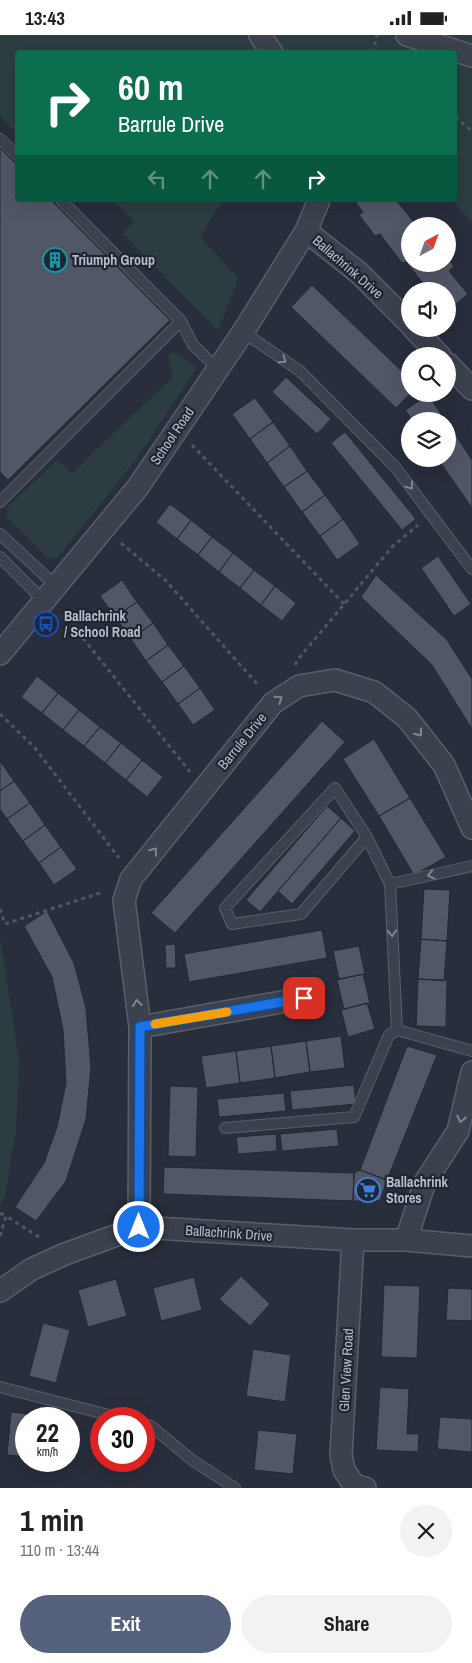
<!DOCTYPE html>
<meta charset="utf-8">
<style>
body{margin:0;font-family:"Archivo Narrow",sans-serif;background:#f2f2f2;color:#202124;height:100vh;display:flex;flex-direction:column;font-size:19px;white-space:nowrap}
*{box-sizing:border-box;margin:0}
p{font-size:16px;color:#757577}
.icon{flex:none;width:28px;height:28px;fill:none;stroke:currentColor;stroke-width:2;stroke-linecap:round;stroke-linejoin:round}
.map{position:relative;height:1453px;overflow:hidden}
.sheet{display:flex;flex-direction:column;background:#fff;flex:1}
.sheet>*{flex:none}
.hud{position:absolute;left:15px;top:15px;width:442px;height:152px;border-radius:5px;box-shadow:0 5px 20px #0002;background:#0b6e4f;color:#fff;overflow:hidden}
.needle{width:32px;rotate:41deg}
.fabs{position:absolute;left:401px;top:182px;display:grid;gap:10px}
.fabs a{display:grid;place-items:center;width:55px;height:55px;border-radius:50%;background:#fff;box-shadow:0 5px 20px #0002;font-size:25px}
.speed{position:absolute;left:15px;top:1372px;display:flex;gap:10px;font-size:25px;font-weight:700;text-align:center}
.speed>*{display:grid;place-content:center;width:65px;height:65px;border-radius:50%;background:#fff;box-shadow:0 5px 20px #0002;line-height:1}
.speed small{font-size:12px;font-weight:400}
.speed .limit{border:8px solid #d22;background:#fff;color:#111}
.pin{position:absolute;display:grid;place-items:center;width:42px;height:42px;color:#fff;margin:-21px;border-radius:10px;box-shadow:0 2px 8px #0006}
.me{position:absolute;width:55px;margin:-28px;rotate:0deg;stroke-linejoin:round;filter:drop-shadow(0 0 4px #0008)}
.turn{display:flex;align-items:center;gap:18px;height:105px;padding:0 20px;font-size:22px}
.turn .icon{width:65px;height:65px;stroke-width:2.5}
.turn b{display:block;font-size:35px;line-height:42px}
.lanes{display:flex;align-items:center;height:48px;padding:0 20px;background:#0003;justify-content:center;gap:25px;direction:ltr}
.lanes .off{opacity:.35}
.round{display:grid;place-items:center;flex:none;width:52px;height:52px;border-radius:26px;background:#f2f2f2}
.overview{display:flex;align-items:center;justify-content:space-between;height:85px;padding:0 20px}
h1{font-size:30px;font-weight:700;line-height:38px}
.cta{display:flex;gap:10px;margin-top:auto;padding:10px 20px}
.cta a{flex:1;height:58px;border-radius:30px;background:#56617e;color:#fff;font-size:20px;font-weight:700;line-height:58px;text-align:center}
.cta a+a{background:#f2f2f2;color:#202124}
.status{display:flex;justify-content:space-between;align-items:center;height:35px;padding:0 25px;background:#fff;direction:ltr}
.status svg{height:14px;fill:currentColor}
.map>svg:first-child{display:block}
.green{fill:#2c3d41}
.building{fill:#515767;stroke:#222834}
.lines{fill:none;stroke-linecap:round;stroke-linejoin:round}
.lane-casing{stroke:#595f6b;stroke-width:12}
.street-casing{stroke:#595f6b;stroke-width:24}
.path{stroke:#4b5a5f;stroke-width:3;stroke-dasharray:4 4;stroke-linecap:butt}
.lane{stroke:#3b414d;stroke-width:10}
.street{stroke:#3b414d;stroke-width:21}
.oneway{stroke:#7f8591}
.route-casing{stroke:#114b97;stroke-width:12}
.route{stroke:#1a73e8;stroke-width:9}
.slow{stroke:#f59e0b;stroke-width:9}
.labels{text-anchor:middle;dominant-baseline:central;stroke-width:4.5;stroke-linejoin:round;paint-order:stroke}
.poi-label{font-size:14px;font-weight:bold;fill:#b7bcc8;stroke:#202632;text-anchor:start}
.street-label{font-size:14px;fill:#b7bcc8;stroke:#202632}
</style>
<div class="status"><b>13:43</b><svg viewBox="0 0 49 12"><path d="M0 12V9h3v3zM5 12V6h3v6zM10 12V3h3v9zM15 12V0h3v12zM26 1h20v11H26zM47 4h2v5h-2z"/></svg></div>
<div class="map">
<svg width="472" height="1453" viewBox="0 0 472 1453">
<rect width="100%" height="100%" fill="#282e3c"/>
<!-- green -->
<path class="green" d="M0 0H472V187L452 165H455V18H18L17 99 0 81Z
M113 165H223L200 202 238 243 218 296 123 199 134 186Z
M171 318 180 319 197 333 135 426 57 523 47 522 7 482V473L57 425 72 438 173 342 168 323Z
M0 901 19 1026 16 1095 5 1161 0 1172Z"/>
<!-- building -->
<path class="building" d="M0 113 18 131V165H51L170 285 8 445 0 437Z
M359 165H396L417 191H410V229H448V223L454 231 449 236 468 259 448 276V256H422L419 252 422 247 406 227 402 228 380 199 375 201 359 180 363 177 356 168Z
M312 250 410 344V359L396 373 291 272Z
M286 342 331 384 317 399 272 357Z
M428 360 446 386H413L405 375Z
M255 363 273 387 250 404 232 379Z
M273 387 290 411 267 428 250 404Z
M448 388 472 425V473L438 424H448Z
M345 397 416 484 402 495 331 408Z
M290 411 307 436 284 452 267 428Z
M307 436 325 460 302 477 284 452Z
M325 460 343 484 320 501 302 477Z
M170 469 191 485 177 504 156 487Z
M343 484 360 509 337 525 320 501Z
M191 485 212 502 198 520 177 504Z
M212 502 233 518 219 537 198 520Z
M233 518 254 535 240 553 219 537Z
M438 521 471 569 454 581 421 533Z
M254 535 275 551 261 570 240 553Z
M376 540 447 605 472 644V694L432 630 361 562Z
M122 545 137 567 115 582 100 561Z
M275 551 296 568 282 586 261 570Z
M137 567 153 588 131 604 115 582Z
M153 588 168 610 146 626 131 604Z
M168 610 184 631 162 647 146 626Z
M184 631 200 653 178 669 162 647Z
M37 641 58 658 42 678 21 662Z
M200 653 215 675 193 690 178 669Z
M58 658 79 675 63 695 42 678Z
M79 675 100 692 84 711 63 695Z
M322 686 345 707 175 898 151 878Z
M100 692 121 708 105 728 84 711Z
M374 704 410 763 379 781 343 724Z
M121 708 142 725 126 745 105 728Z
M142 725 163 742 147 762 126 745Z
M0 726 14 746 0 756Z
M14 746 30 768 7 784 0 774V756Z
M410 763 446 822 414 840 379 781Z
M30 768 45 790 23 806 7 784Z
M327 771 341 783 260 877 246 865Z
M341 783 355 796 292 869 278 856Z
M45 790 61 812 39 828 23 806Z
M61 812 77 834 54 850 39 828Z
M424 854 450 855 447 906 421 904Z
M47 876 74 928 86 973 91 1033 86 1084 66 1146 36 1186 15 1172 44 1128 57 1092 66 1048 63 995 52 942 24 891Z
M322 895 327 923 189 947 184 919Z
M421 904 447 906 444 946 418 944Z
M175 909 176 933H166L165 910Z
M359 911 365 939 339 944 333 916Z
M363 939 370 968 344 974 337 945Z
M418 944 447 945 446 992 416 991Z
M367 968 375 994 348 1002 341 975Z
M341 1001 345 1033 310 1037 306 1006Z
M306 1006 310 1037 275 1043 271 1011Z
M271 1011 275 1043 240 1048 236 1016Z
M407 1011 437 1020 387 1145 360 1135Z
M236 1016 240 1048 206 1053 201 1021Z
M354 1050 356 1069 292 1075 290 1056Z
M170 1051 198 1052 196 1122 168 1121Z
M284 1058 286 1076 219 1082 217 1064Z
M337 1094 339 1111 282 1116 280 1099Z
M276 1099 277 1116 238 1119 236 1102Z
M164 1132 354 1138 353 1166 163 1159Z
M360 1135 387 1145 380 1166H353L354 1138Z
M241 1241 270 1269 250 1291 219 1264Z
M194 1242 202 1275 161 1286 153 1253Z
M116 1244 127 1281 88 1292 78 1255Z
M384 1250 420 1251 417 1323 381 1322Z
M448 1253 472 1254V1286L446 1285Z
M43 1288 70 1295 56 1348 29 1341Z
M253 1314 291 1320 285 1367 246 1361Z
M380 1352 409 1354 407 1399H419L418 1417 376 1415Z
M11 1377 38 1380V1384H26V1422L7 1420Z
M440 1382 472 1384V1417L437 1414Z
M258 1395 297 1399 293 1439 254 1435Z"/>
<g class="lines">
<defs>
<path id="lane" d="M0 104 18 121
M61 165 181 286 193 310 218 334
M243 297 300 336 396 433 472 534
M0 467 181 286
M0 499 56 551
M0 522 44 566
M367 802 301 879 232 889 225 873 335 753 367 802 390 849 397 995
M390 849 472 831
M225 1093 354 1082 389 1000 397 995 472 1016
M0 1352 124 1384
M144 1389 151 1391 192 1425 235 1453"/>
<path id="street" d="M260 0 272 18
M407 0 472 21
M306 196 359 238 410 289
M414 294 440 321
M448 329 472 354
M0 619 138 452 243 297 306 196 319 165
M140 992 304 963
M139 1192 140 992 124 865 131 844 273 668 299 651 335 645 374 657 407 683 444 730 472 793
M353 1205 341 1420 344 1435 354 1450 365 1453
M406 1205 425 1147 458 1096 472 1037
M0 1256 32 1234 65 1219 139 1192 353 1205H406L472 1211"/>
</defs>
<!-- lane casing -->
<use href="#lane" class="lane-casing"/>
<!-- street casing -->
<use href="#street" class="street-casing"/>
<!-- path -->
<path class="path" d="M373 18 377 0
M455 82 472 96
M192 410 344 569
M121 508 166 546 259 651
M63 578 190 737
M295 630 299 623 392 512 418 490
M0 679 35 713 119 823
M0 874 5 889 103 857
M0 1178 6 1181
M0 1201 6 1181 42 1204"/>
<!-- lane -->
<use href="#lane" class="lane"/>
<!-- street -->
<use href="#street" class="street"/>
</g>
<!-- one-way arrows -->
<defs><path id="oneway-chevron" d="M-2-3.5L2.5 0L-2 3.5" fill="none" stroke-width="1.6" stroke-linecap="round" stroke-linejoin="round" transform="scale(1.25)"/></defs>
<g class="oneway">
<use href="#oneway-chevron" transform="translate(283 325) rotate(34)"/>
<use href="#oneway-chevron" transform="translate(410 451) rotate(53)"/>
<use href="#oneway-chevron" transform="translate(279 664) rotate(-35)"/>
<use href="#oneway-chevron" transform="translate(419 698) rotate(52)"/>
<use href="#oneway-chevron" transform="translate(154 816) rotate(-52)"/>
<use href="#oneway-chevron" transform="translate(431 840) rotate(167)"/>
<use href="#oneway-chevron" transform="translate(392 898) rotate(87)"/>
<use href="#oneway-chevron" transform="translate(137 968) rotate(-97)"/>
<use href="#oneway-chevron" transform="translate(461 1084) rotate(104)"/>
</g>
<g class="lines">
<defs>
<path id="route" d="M139 1192 140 992 304 963"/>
</defs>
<!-- route casing -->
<use href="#route" class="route-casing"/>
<!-- route -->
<use href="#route" class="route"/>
<!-- slow -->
<path class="slow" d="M155 989 227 977"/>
</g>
<!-- icons -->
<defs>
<symbol id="building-ring" viewBox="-11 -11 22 22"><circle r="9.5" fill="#202632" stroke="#0f9aa8" stroke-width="1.5"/><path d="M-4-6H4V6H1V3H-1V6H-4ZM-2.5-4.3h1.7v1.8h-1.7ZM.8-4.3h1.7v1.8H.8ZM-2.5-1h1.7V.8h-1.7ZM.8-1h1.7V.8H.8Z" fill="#0f9aa8"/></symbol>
<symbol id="bus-ring" viewBox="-11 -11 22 22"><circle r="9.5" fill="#202632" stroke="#1a4fb4" stroke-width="1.5"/><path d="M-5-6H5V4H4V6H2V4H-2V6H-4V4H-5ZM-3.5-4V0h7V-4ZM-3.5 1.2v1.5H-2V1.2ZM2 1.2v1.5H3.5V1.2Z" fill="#1a4fb4"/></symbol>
<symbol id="supermarket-ring" viewBox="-11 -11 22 22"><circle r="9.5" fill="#202632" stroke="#3f7fe0" stroke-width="1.5"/><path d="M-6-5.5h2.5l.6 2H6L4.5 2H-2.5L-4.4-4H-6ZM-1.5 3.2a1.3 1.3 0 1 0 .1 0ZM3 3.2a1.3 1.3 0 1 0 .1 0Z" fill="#3f7fe0"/></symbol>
</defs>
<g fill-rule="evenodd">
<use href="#building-ring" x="41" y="211" width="28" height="28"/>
<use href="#bus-ring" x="32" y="575" width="28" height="28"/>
<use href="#supermarket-ring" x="354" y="1141" width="28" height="28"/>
</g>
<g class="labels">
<!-- poi labels -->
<g class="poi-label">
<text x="72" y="225">Triumph Group</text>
<text x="64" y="581">Ballachrink<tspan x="64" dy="16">/ School Road</tspan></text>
<text x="386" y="1147">Ballachrink<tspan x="386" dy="16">Stores</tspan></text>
</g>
<!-- street labels -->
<g class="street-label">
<text transform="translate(348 232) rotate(41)">Ballachrink Drive</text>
<text transform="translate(172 401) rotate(-56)">School Road</text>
<text transform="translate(242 706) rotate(-51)">Barrule Drive</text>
<text transform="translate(229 1198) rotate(4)">Ballachrink Drive</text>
<text transform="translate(346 1335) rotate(-87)">Glen View Road</text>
</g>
</g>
</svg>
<div class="fabs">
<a><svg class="needle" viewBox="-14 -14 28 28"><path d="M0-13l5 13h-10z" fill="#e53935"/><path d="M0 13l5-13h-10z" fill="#757577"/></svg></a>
<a><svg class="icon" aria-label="sound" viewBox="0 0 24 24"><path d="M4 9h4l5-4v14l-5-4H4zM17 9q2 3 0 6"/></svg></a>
<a><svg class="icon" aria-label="search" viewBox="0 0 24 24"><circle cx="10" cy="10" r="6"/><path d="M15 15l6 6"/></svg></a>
<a><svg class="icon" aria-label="layers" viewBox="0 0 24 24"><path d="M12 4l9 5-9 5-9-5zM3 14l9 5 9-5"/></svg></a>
</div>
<div class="speed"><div>22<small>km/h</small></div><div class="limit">30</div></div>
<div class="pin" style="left:304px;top:963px;background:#d93025"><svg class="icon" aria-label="arrive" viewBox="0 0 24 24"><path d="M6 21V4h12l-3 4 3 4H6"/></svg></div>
<svg class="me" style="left:139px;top:1192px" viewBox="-20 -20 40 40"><circle r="17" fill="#1a73e8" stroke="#fff" stroke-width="3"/><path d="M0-11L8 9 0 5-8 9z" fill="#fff"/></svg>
<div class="hud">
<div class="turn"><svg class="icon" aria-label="right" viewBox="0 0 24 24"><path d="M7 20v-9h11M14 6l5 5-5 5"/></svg><div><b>60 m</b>Barrule Drive</div></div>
<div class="lanes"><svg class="icon off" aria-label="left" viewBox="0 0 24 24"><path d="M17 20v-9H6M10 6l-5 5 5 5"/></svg><svg class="icon off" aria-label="ahead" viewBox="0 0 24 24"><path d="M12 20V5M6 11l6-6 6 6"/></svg><svg class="icon off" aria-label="ahead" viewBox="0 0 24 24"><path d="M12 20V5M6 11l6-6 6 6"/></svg><svg class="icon" aria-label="right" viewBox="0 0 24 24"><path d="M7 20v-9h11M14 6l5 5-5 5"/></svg></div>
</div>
</div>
<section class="sheet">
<div class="overview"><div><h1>1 min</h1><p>110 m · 13:44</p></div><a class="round"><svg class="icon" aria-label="close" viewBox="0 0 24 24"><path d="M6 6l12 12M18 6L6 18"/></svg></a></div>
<div class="cta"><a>Exit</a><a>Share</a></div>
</section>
